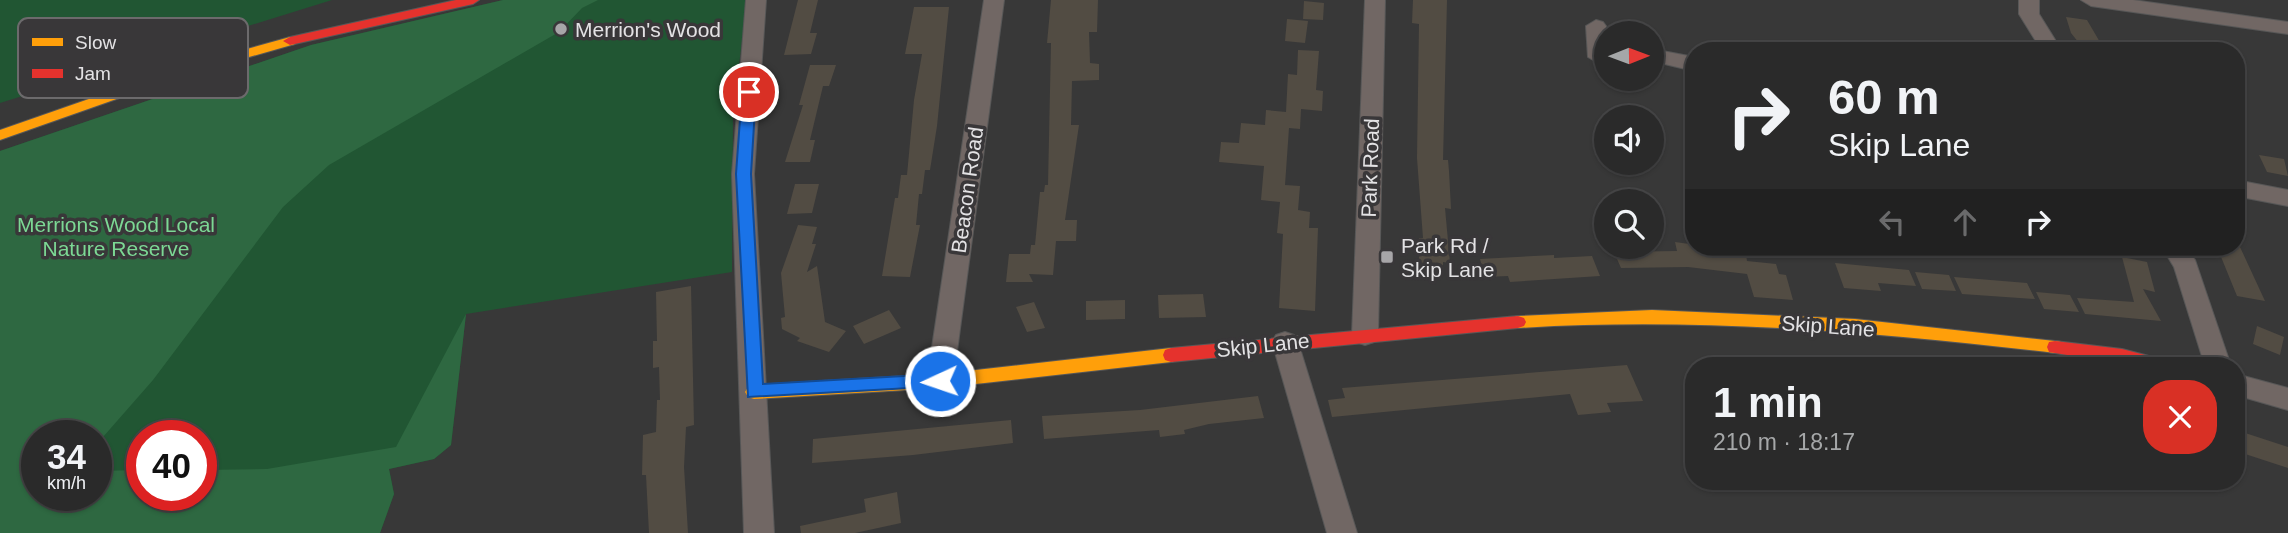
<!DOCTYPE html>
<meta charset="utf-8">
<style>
body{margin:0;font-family:Helvetica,sans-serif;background:#323232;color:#f1f3f6;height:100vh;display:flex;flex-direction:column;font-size:26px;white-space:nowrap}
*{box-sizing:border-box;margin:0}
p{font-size:23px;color:#a5a7a8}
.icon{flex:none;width:38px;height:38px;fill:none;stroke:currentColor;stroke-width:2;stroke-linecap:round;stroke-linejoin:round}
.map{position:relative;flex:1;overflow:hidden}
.drawer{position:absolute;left:1685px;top:357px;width:560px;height:133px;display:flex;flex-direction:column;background:#2a2a2a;border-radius:28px;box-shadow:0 2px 5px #0004,0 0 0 2px #464647}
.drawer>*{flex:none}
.top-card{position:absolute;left:1685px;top:42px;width:560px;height:214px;border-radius:28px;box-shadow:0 2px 5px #0004,0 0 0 2px #464647;background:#2a2a2a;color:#f1f3f6;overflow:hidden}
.needle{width:46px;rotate:89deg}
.tools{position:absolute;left:1594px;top:21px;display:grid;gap:14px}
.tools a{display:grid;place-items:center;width:70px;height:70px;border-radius:50%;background:#2a2a2a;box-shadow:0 2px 5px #0004,0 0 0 2px #464647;font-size:35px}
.speed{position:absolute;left:21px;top:420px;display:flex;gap:14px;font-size:35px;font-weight:700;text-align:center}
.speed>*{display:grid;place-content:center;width:91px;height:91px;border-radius:50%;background:#2a2a2a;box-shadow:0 2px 5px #0004,0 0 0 2px #464647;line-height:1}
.speed small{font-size:18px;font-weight:400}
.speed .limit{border:10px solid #d22;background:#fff;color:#111}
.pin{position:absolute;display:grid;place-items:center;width:60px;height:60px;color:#fff;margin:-30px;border:4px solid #fff;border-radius:50%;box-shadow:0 2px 7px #0007}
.me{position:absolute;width:77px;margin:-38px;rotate:267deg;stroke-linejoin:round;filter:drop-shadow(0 0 5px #0008)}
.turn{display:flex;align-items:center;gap:24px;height:147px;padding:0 28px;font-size:32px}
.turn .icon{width:91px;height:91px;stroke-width:2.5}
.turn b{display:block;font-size:49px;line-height:60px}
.lanes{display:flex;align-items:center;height:66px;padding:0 28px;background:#0003;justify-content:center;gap:35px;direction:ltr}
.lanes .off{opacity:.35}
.round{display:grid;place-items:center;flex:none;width:74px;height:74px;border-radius:28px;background:#323232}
.overview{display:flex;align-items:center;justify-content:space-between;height:119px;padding:0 28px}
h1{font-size:42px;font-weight:700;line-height:52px}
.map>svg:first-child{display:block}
.green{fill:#215633;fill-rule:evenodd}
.forest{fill:#2e6841}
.building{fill:#524c43}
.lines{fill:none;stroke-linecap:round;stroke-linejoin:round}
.street-casing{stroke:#575757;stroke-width:2}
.slow-casing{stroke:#575757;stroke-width:2}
.jam-casing{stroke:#575757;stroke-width:2}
.street{fill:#716764;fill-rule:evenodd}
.slow{fill:#ff9f0a;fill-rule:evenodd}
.jam{fill:#e5322d;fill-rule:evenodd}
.route{fill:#1a73e8;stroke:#114b97;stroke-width:2}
.poi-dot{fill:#a7a6a8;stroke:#393739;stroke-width:2.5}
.labels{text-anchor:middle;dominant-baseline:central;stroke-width:7;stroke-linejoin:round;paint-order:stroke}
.poi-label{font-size:21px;fill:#e3e2e4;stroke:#393739;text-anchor:start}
.street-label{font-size:21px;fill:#e3e2e4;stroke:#393739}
.park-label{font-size:21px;fill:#7cd894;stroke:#393739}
.key{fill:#393739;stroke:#6c6a6c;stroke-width:2}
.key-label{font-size:19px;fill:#e3e2e4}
</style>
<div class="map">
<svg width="2288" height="533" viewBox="0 0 2288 533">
<rect width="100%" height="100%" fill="#383838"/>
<!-- green -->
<path class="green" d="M0 0H332L0 103Z
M503 0H747L733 114 732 272 466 314 451 445 434 459 389 469 394 494 380 533H0V151L311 45ZM37 436H96V495H37ZM142 436H201V495H142Z"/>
<!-- forest -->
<path class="forest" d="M503 0H598L582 8 559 32 329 165 283 207 153 380 96 445V436H37V495H96V471L142 470V495H201V470L267 469 396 447 466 314 451 445 434 459 389 469 394 494 380 533H0V151L311 45Z"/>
<!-- building -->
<path class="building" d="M798 0H818L810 33H817L811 54 784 55Z
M1051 0H1098L1097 32H1089L1090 63 1099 64V80L1072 81 1071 125H1079L1065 220H1077L1076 241H1056L1053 275 1029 274 1033 282H1006L1009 254H1030L1031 245H1035L1040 192H1044L1045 185H1048L1051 43H1047Z
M1413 0H1447L1443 160H1448L1449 171 1451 209 1445 208 1450 263 1443 262V271L1419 268V238H1423L1417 158 1419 24 1412 23Z
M1304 1 1324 3 1323 20 1303 19Z
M914 7H949L937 126 930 170H925L922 194H919L916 225H920L910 277 882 276 895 198H898L901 175H907L914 100 922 54H905Z
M2066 17 2087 20 2104 49 2083 48 2071 33Z
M1287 19 1308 21 1305 43 1285 41Z
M1298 50 1319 51 1316 90 1323 91 1322 111 1301 109 1300 129 1289 128 1285 185 1300 186 1298 210 1310 212 1309 228H1318L1315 311 1279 308 1283 234 1277 233 1280 202 1261 200 1264 166 1219 162 1221 142 1239 143 1241 123 1265 125 1266 110 1286 112 1288 74 1297 75Z
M810 65H836L829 86H823L810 140H815L810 162H785L803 105H799Z
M2259 155 2284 159 2288 176 2267 172Z
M795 184H819L812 213 787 214Z
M798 225 817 227 812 244H816L807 272 817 266 825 322 846 331 829 352 797 341 800 338 782 329 781 318 785 317 781 273Z
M1675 242 1711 247 1712 253 1746 255 1747 261 1776 264 1779 274 1786 275 1793 300 1754 297 1747 274 1688 267 1621 268 1614 252 1677 251Z
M2217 247H2240L2265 301 2237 296Z
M1554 255V258L1592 256 1600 276 1510 282 1508 276 1485 277 1480 259Z
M2122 257 2147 262 2155 292 2143 289 2161 321 2085 314 2077 298 2134 302Z
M1835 263 1909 270 1916 286 1878 283 1881 291 1844 288Z
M1915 272 1949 275 1956 291 1922 289Z
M1954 277 2027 283 2035 299 1962 294Z
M691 286 694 425 686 427 684 467 688 533H649L646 475H642L643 435 656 432 657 400H660L659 367 653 368V341H657L656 292Z
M2036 292 2070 295 2079 312 2044 309Z
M1203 294 1206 317 1159 318 1158 295Z
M1125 300V319L1086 320V301Z
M1034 302 1045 328 1027 332 1016 307Z
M889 310 901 328 864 344 853 326Z
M2257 326 2284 337 2280 355 2253 344Z
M1627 365 1643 401 1607 403 1611 412 1578 415 1570 394 1332 417 1328 400 1345 398 1342 388Z
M1258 396 1264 418 1209 424 1184 430 1185 434 1160 437 1159 430 1044 439 1042 416 1140 410Z
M1011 420 1013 443 913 455 812 463 813 439Z
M2236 430 2288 447V468L2236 451Z
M897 492 901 523 855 533H801L800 526 866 512 864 499Z"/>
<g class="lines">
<defs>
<path id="street" d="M746 0H766L754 174 774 533H744L732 174Z
M984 0H1004L953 381 949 388 940 392 931 388 927 381Z
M1365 0H1385L1378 335 1374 342 1365 345 1356 342 1352 335Z
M2019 0H2039V14L2062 51H2042L2019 14Z
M2081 0H2133L2288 22V34L2091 6Z
M1596 20 1603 22 1606 26V60L1598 63 1588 57 1586 26Z
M1652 49 1694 57V71L1652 61Z
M2236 180 2288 190V206L2236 196Z
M2162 247H2186L2195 260 2231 366H2205L2174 267Z
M1285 332 1294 335 1298 342 1357 533H1327L1272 342 1276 335Z
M2236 374 2288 388V410L2236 395Z"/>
<path id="slow" d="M290 37 295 38V44L179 77 0 140V130L169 71Z
M1652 310 1855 319 2055 341 2061 342 2063 347 2061 352 2055 353C1876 332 1698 317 1518 328L1512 326 1510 322 1512 318 1518 316Z
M1171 348 1177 350 1179 355 1177 360 1171 362 940 388 754 399 748 397 745 392 748 387 754 385 940 374Z"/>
<path id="jam" d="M456 0H479L473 4 290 45 283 41 290 37Z
M1518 316 1524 318 1526 322 1524 326 1518 328 1171 362 1165 360 1163 355 1165 350 1171 348Z
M2055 341 2122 349 2168 361 2170 366H2135L2055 353 2049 352 2047 347 2049 342Z"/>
</defs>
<!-- street casing -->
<use href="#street" class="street-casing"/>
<!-- slow casing -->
<use href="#slow" class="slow-casing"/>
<!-- jam casing -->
<use href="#jam" class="jam-casing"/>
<!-- street -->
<use href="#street" class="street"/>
<!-- slow -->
<use href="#slow" class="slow"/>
<!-- jam -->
<use href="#jam" class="jam"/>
</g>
<!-- route -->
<path class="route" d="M749 87 756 92 751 174 763 384 940 374 948 381 946 386 748 397 736 174 742 92Z"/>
<!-- markers -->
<g class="poi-dot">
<circle cx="561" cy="29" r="7"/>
<rect x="1380" y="250" width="14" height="14" rx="3.5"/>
</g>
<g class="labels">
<!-- poi labels -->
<g class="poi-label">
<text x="575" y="29">Merrion's Wood</text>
<text x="1401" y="245">Park Rd /<tspan x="1401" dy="24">Skip Lane</tspan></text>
</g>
<!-- street labels -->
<g class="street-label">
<text transform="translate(1370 168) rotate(-88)">Park Road</text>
<text transform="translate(967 190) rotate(-82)">Beacon Road</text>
<text transform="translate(1828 326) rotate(4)">Skip Lane</text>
<text transform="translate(1263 345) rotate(-6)">Skip Lane</text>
</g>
<!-- park labels -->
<g class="park-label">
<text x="116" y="224">Merrions Wood Local<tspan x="116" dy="24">Nature Reserve</tspan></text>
</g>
</g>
<!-- legend -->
<rect x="18" y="18" width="230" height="80" rx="10" class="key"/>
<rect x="32" y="38" width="31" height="8" fill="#ff9f0a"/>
<rect x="32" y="69" width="31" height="9" fill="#e5322d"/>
<g class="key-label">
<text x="75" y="49">Slow</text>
<text x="75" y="80">Jam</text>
</g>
</svg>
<div class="tools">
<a><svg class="needle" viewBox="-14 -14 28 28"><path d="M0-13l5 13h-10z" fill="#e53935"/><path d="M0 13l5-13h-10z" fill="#a5a7a8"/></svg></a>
<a><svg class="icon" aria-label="sound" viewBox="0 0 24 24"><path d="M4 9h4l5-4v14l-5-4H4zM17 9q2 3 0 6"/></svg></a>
<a><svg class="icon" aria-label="search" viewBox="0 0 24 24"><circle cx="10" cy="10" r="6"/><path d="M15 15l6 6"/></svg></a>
</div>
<div class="speed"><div>34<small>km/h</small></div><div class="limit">40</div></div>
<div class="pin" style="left:749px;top:92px;background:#d93025"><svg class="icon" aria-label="arrive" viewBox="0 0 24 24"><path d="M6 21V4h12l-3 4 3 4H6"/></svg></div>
<svg class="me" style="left:940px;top:381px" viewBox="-20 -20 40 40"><circle r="17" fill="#1a73e8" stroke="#fff" stroke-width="3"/><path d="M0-11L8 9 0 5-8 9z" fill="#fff"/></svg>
<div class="top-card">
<div class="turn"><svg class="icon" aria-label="right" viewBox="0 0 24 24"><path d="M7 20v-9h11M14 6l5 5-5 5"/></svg><div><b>60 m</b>Skip Lane</div></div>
<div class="lanes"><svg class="icon off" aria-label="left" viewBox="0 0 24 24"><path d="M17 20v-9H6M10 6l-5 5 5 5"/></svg><svg class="icon off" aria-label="ahead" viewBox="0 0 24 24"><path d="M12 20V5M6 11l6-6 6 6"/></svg><svg class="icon" aria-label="right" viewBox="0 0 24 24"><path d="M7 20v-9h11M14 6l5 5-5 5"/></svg></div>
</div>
<section class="drawer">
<div class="overview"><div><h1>1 min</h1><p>210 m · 18:17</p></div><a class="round" style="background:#d93025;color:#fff"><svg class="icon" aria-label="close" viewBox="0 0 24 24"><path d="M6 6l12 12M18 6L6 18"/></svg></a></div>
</section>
</div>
